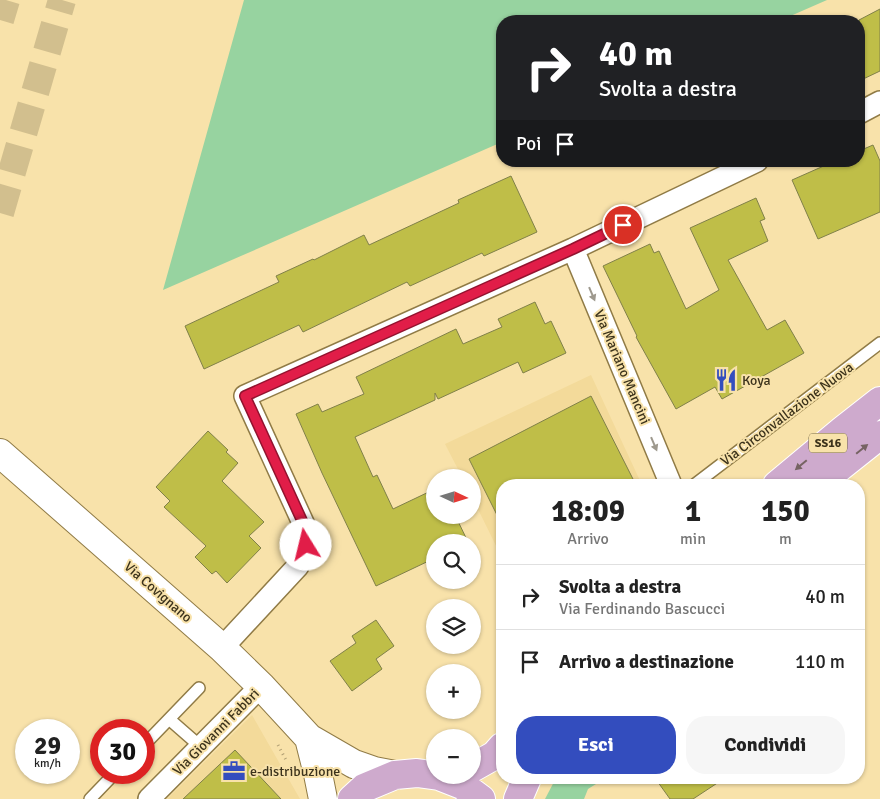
<!DOCTYPE html>
<html lang="it">
<meta charset="utf-8">
<style>
body{margin:0;font-family:Signika,sans-serif;background:#f6f6f6;color:#222;height:100vh;display:flex;flex-direction:column;font-size:19px;white-space:nowrap}
*{box-sizing:border-box;margin:0}
p{font-size:16px;color:#767676}
.icon{flex:none;width:28px;height:28px;fill:none;stroke:currentColor;stroke-width:2;stroke-linecap:round;stroke-linejoin:round}
.map{position:relative;flex:1;overflow:hidden}
.details{position:absolute;left:496px;top:479px;width:369px;height:305px;display:flex;flex-direction:column;background:#fff;border-radius:20px;box-shadow:0 1px 4px #0004}
.details>*{flex:none}
.hud{position:absolute;left:496px;top:15px;width:369px;height:152px;border-radius:20px;box-shadow:0 1px 4px #0004;background:#202124;color:#fff;overflow:hidden}
.needle{width:32px;rotate:94deg}
.fabs{position:absolute;left:426px;top:469px;display:grid;gap:10px}
.fabs a{display:grid;place-items:center;width:55px;height:55px;border-radius:50%;background:#fff;box-shadow:0 1px 4px #0004;font-size:25px}
.speed{position:absolute;left:15px;top:719px;display:flex;gap:10px;font-size:25px;font-weight:700;text-align:center}
.speed>*{display:grid;place-content:center;width:65px;height:65px;border-radius:50%;background:#fff;box-shadow:0 1px 4px #0004;line-height:1}
.speed small{font-size:12px;font-weight:400}
.speed .limit{border:8px solid #d22;background:#fff;color:#111}
.pin{position:absolute;display:grid;place-items:center;width:42px;height:42px;color:#fff;margin:-21px;border:2px solid #fff;border-radius:50%;box-shadow:0 1px 5px #0007}
.me{position:absolute;width:55px;margin:-28px;rotate:351deg;stroke-linejoin:round;filter:drop-shadow(0 0 4px #0008)}
.turn{display:flex;align-items:center;gap:18px;height:105px;padding:0 20px;font-size:22px}
.turn .icon{width:65px;height:65px;stroke-width:2.5}
.turn b{display:block;font-size:35px;line-height:42px}
.then{display:flex;align-items:center;height:48px;padding:0 20px;background:#0003;gap:10px;font-size:19px}
.eta{display:flex;justify-content:space-evenly;align-items:center;height:85px;text-align:center}
.eta b{font-size:30px;font-weight:700;line-height:35px}
.button{display:flex;gap:10px;margin-top:auto;padding:10px 20px}
.button a{flex:1;height:58px;border-radius:20px;background:#334dbe;color:#fff;font-size:20px;font-weight:700;line-height:58px;text-align:center}
.button a+a{background:#f6f6f6;color:#222}
ul{padding:0;list-style:none}
li{display:flex;align-items:center;gap:15px;height:65px;padding:0 20px;border-top:1px solid #e0e0e0}
li div{flex:1}
li b{display:block;font-size:19px}
li em{font-style:normal}
.map>svg:first-child{display:block}
.built{fill:#f3da9a}
.green{fill:#97d3a0}
.building{fill:#bfbe48;stroke:#808049}
.lines{fill:none;stroke-linecap:round;stroke-linejoin:round}
.highway-tunnel{stroke:#d2bf8e;stroke-width:28;stroke-dasharray:28 14;stroke-linecap:butt}
.lane-casing{stroke:#907b46;stroke-width:14}
.street-casing{stroke:#907b46;stroke-width:24}
.secondary-casing{stroke:#907b46;stroke-width:30}
.primary-casing{stroke:#fff;stroke-width:30}
.path{stroke:#b1a074;stroke-width:3;stroke-dasharray:1 4;stroke-linecap:butt}
.lane{stroke:#fff;stroke-width:11}
.street{stroke:#fff;stroke-width:21}
.secondary{stroke:#fff;stroke-width:28}
.primary{stroke:#ceaacd;stroke-width:28}
.oneway{fill:#9e998e}
.oneway2{fill:#766363}
.route-casing{stroke:#92132f;stroke-width:12}
.route{stroke:#e11d48;stroke-width:9}
.labels{text-anchor:middle;dominant-baseline:central;stroke-width:4;stroke-linejoin:round;paint-order:stroke}
.shield{fill:#f8e2aa;stroke:#746847;stroke-width:1}
.shield-label{font-size:12px;font-weight:bold;fill:#3c331c}
.street-label{font-size:14px;fill:#3c331c;stroke:#f8e2aa}
.poi-label{font-size:14px;fill:#3c331c;stroke:#f8e2aa;text-anchor:start}
</style>
<div class="map">
<svg width="880" height="799" viewBox="0 0 880 799">
<rect width="100%" height="100%" fill="#f8e2aa"/>
<!-- built -->
<path class="built" d="M591 375 642 485H502V558L473 499 472 478 462 477 445 444Z
M252 715 300 799H167Z"/>
<!-- green -->
<path class="green" d="M244 0H827L779 21H502V142L163 290Z
M556 778H595L596 784 588 789 584 799H545Z"/>
<!-- building -->
<path class="building" d="M880 9V71L859 81V20Z
M873 145 880 161V212L818 239 792 180 835 161H859V151Z
M511 176 537 232 484 256 482 253 410 286 407 282 303 332 299 325 204 369 185 326 279 282 276 276 313 259 314 260 364 235 369 245 459 203 458 200Z
M756 198 765 219 760 221 768 241 728 260 767 330 785 320 804 353 722 399 715 387 676 409 636 337 637 336 603 266 650 244 654 253 659 251 686 309 719 290 690 228Z
M535 302 545 324 551 321 566 353 523 373 518 362 438 399 435 393V400L355 437 373 477 377 475 393 509 435 489V515H455L468 542H435V558L376 586 322 473 296 414 318 404 322 412 364 394 356 377 456 329 463 344 502 327 498 319Z
M591 396 636 485H502V525L469 459Z
M208 431 228 450 226 452 238 463 222 481 264 522 249 536 261 548 227 583 216 571 212 574 195 557 206 546 164 507 170 501 156 487Z
M376 620 394 646 376 659 382 669 352 691 330 661 356 643 352 636Z
M235 750 281 799H183Z
M655 778H725L693 799H670Z"/>
<g class="lines">
<!-- highway-tunnel -->
<path class="highway-tunnel" d="M0 20 6 0
M0 213 62 0"/>
<defs>
<path id="lane" d="M694 485 880 343
M169 719 201 747
M144 745 199 688
M90 799 116 772"/>
<path id="street" d="M859 113 880 102
M573 249 671 485
M222 648 298 566 306 545 304 525 245 396 573 249 757 161
M149 799 261 686"/>
<path id="secondary" d="M0 453 222 648 261 686 309 738 354 764 374 771 395 775
M309 738 318 774 323 799"/>
<path id="primary" d="M777 485 843 430 880 401
M817 485 880 435
M472 768 495 755 502 747
M352 799 364 788 395 775 417 773 439 776 462 785 481 799
M518 799 527 778"/>
</defs>
<!-- lane casing -->
<use href="#lane" class="lane-casing"/>
<!-- street casing -->
<use href="#street" class="street-casing"/>
<!-- secondary casing -->
<use href="#secondary" class="secondary-casing"/>
<!-- primary casing -->
<use href="#primary" class="primary-casing"/>
<!-- path -->
<path class="path" d="M278 745 286 760"/>
<!-- lane -->
<use href="#lane" class="lane"/>
<!-- street -->
<use href="#street" class="street"/>
<!-- secondary -->
<use href="#secondary" class="secondary"/>
<!-- primary -->
<use href="#primary" class="primary"/>
</g>
<!-- one-way arrows -->
<defs><path id="oneway-solid" d="M-6-.8H1V-3.2L6.5 0L1 3.2V.8H-6Z" transform="scale(1.25)"/></defs>
<g class="oneway">
<use href="#oneway-solid" transform="translate(592 294) rotate(67)"/>
<use href="#oneway-solid" transform="translate(654 444) rotate(67)"/>
</g>
<g class="oneway2">
<use href="#oneway-solid" transform="translate(862 449) rotate(-39)"/>
<use href="#oneway-solid" transform="translate(801 465) rotate(140)"/>
</g>
<g class="lines">
<defs>
<path id="route" d="M306 545 304 525 245 396 573 249 623 225"/>
</defs>
<!-- route casing -->
<use href="#route" class="route-casing"/>
<!-- route -->
<use href="#route" class="route"/>
</g>
<!-- icons -->
<defs>
<symbol id="restaurant-bare" viewBox="-9 -9 18 18"><path d="M-5-6h1v4h1v-4h1v4h1v-4h1v5L-1.5 .5V6h-2V.5L-5-1ZM5-6V6H3V1.5H1.5Q1.5-4 5-6Z" fill="#334dbe" stroke="#f8e2aa" stroke-width="2.5" paint-order="stroke"/></symbol>
<symbol id="office-bare" viewBox="-9 -9 18 18"><path d="M-6-3h4V-5.5h4V-3h4V5H-6ZM-1-4.5V-3h2v-1.5ZM-6 0V1H6V0Z" fill="#334dbe" stroke="#f8e2aa" stroke-width="2.5" paint-order="stroke"/></symbol>
</defs>
<g fill-rule="evenodd">
<use href="#restaurant-bare" x="710" y="364" width="32" height="32"/>
<use href="#office-bare" x="218" y="755" width="32" height="32"/>
</g>
<g class="labels">
<!-- shield labels -->
<rect class="shield" x="809" y="433.5" width="38" height="19" rx="4"/>
<g class="shield-label">
<text x="828" y="443">SS16</text>
</g>
<!-- street labels -->
<g class="street-label">
<text transform="translate(622 367) rotate(67)">Via Mariano Mancini</text>
<text transform="translate(787 414) rotate(-37)">Via Circonvallazione Nuova</text>
<text transform="translate(158 592) rotate(41)">Via Covignano</text>
<text transform="translate(216 732) rotate(-45)">Via Giovanni Fabbri</text>
</g>
<!-- poi labels -->
<g class="poi-label">
<text x="742" y="380">Koya</text>
<text x="250" y="771">e-distribuzione</text>
</g>
</g>
</svg>
<div class="fabs">
<a><svg class="needle" viewBox="-14 -14 28 28"><path d="M0-13l5 13h-10z" fill="#e53935"/><path d="M0 13l5-13h-10z" fill="#767676"/></svg></a>
<a><svg class="icon" aria-label="search" viewBox="0 0 24 24"><circle cx="10" cy="10" r="6"/><path d="M15 15l6 6"/></svg></a>
<a><svg class="icon" aria-label="layers" viewBox="0 0 24 24"><path d="M12 4l9 5-9 5-9-5zM3 14l9 5 9-5"/></svg></a>
<a>+</a>
<a>−</a>
</div>
<div class="speed"><div>29<small>km/h</small></div><div class="limit">30</div></div>
<div class="pin" style="left:623px;top:225px;background:#d93025"><svg class="icon" aria-label="arrive" viewBox="0 0 24 24"><path d="M6 21V4h12l-3 4 3 4H6"/></svg></div>
<svg class="me" style="left:306px;top:545px" viewBox="-20 -20 40 40"><circle r="19" fill="#fff"/><path d="M0-13L10 11 0 6-10 11z" fill="#e11d48"/></svg>
<div class="hud">
<div class="turn"><svg class="icon" aria-label="right" viewBox="0 0 24 24"><path d="M7 20v-9h11M14 6l5 5-5 5"/></svg><div><b>40 m</b>Svolta a destra</div></div>
<div class="then">Poi<svg class="icon" aria-label="arrive" viewBox="0 0 24 24"><path d="M6 21V4h12l-3 4 3 4H6"/></svg></div>
</div>
<section class="details">
<div class="eta">
<div><b>18:09</b><p>Arrivo</p></div>
<div><b>1</b><p>min</p></div>
<div><b>150</b><p>m</p></div>
</div>
<ul>
<li><svg class="icon" aria-label="right" viewBox="0 0 24 24"><path d="M7 20v-9h11M14 6l5 5-5 5"/></svg><div><b>Svolta a destra</b><p>Via Ferdinando Bascucci</p></div><em>40 m</em></li>
<li><svg class="icon" aria-label="arrive" viewBox="0 0 24 24"><path d="M6 21V4h12l-3 4 3 4H6"/></svg><div><b>Arrivo a destinazione</b></div><em>110 m</em></li>
</ul>
<div class="button"><a>Esci</a><a>Condividi</a></div>
</section>
</div>
